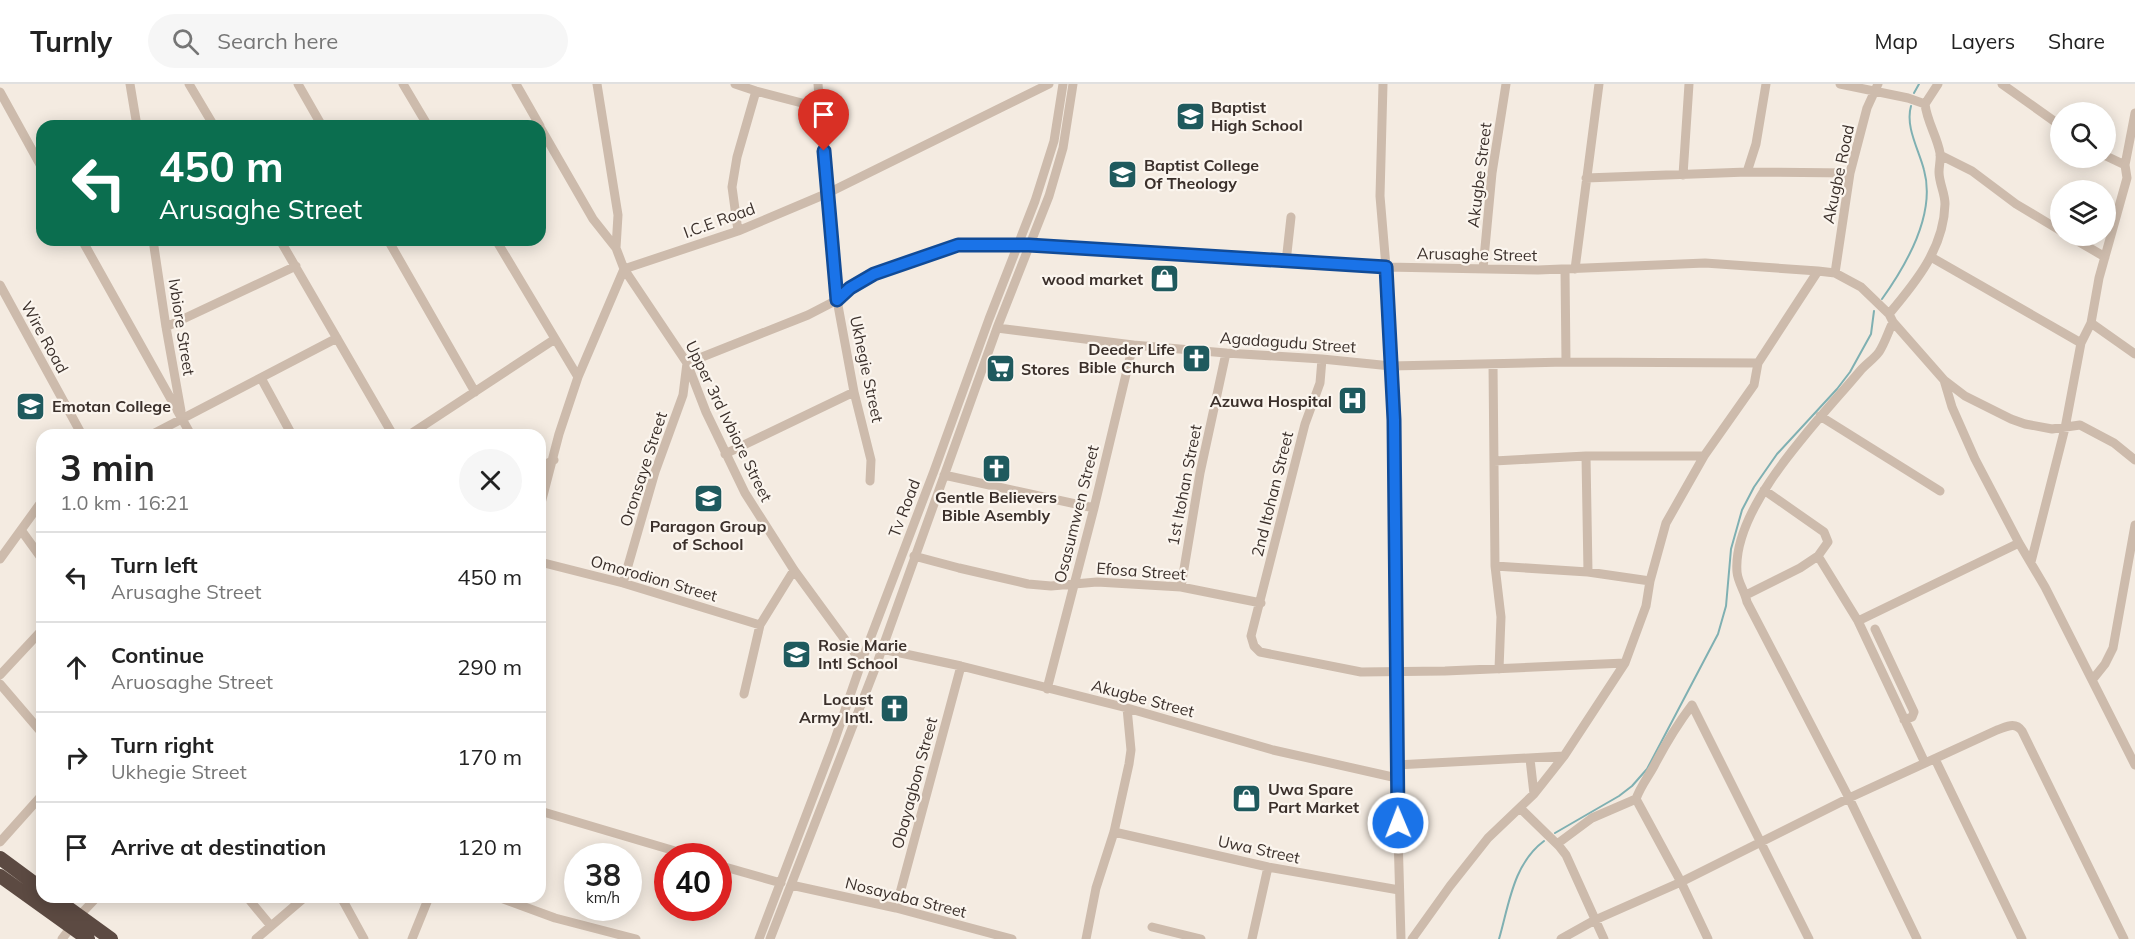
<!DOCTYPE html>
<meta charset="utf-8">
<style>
body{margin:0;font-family:Mulish,sans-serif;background:#f6f6f6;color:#222;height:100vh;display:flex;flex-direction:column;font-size:22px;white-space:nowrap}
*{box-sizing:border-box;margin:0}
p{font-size:20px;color:#767676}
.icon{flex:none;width:33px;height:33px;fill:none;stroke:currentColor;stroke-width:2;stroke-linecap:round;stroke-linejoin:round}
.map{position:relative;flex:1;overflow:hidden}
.sheet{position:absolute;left:36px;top:345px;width:510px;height:474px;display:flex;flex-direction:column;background:#fff;border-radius:18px;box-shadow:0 3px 15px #0003}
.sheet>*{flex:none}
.hud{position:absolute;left:36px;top:36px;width:510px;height:126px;border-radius:18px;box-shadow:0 3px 15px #0003;background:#0b6e4f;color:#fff;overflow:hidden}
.controls{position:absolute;left:2050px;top:18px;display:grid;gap:12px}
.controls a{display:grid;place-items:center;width:66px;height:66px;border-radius:50%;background:#fff;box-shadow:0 3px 15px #0003;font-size:30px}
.speed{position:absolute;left:564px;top:759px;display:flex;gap:12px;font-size:30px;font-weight:700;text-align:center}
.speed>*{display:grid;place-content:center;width:78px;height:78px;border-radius:50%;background:#fff;box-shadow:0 3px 15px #0003;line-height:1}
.speed small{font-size:15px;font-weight:400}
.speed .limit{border:9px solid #d22;background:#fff;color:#111}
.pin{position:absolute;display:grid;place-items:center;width:51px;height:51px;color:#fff;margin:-62px -26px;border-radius:50% 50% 50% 0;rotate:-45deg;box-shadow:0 0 6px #0007}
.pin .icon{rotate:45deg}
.me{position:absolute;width:66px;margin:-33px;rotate:359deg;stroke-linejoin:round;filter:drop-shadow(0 0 4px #0008)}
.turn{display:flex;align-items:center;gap:21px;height:126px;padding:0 24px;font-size:27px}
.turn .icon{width:78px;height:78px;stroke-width:2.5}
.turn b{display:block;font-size:42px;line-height:51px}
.round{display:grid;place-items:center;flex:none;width:63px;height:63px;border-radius:32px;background:#f6f6f6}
.headline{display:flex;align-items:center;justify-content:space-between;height:102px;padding:0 24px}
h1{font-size:36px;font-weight:700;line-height:45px}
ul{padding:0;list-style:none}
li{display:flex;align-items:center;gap:18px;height:90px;padding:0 24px;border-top:2px solid #e0e0e0}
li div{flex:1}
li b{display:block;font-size:22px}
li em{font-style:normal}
header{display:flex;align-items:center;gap:36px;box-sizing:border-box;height:84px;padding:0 30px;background:#fff;border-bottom:2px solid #e0e0e0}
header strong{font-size:28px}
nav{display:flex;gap:33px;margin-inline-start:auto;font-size:21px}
.search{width:420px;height:54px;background:#f6f6f6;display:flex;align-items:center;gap:15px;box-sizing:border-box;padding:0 21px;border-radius:33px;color:#767676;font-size:22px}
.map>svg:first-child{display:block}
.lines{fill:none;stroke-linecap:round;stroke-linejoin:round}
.stream{stroke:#7fb0b2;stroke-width:2}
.minor{stroke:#cdbbac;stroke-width:9}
.highway{stroke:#5c4a42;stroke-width:14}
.route-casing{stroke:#114b97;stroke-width:15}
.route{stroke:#1a73e8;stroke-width:10}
.labels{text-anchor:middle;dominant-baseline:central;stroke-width:4.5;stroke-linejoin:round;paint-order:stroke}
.poi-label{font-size:16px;font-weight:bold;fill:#3b302b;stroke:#fbf5ee;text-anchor:start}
.street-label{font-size:16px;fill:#3b302b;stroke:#fbf5ee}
</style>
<header>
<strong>Turnly</strong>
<div class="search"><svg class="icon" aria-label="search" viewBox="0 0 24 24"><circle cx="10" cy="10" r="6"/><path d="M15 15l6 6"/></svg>Search here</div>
<nav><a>Map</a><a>Layers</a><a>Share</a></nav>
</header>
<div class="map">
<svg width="2135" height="855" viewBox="0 0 2135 855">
<rect width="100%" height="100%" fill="#f4ebe1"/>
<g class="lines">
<!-- stream -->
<path class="stream" d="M1914 9 1919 0
M1882 215C1907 180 1936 129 1924 86 1919 66 1905 43 1911 22
M1555 749 1619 712 1632 702 1647 685 1718 550 1726 522 1731 465 1742 426 1754 403 1777 370 1837 305 1850 288 1871 250 1874 227
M1499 855C1509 821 1513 780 1544 757"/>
<!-- minor -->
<path class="minor" d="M130 0 137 42
M189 0 214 42
M298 0 322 42
M403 0 428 42
M516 0 540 42
M597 0 618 131 616 164
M735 0 756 7 821 24
M818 0 837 216 854 308 871 376 870 397
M1383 0 1380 112 1386 183 1394 336 1396 681 1401 855
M1840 0 1908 14 1925 20C1927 38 1937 52 1940 69 1941 75 1939 82 1939 88 1939 99 1945 109 1945 120 1944 164 1916 198 1889 230
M2002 0 2061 42
M0 8 42 84
M1925 20 1938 0
M540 43 593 135 616 164 624 185 687 279 706 328 745 409 794 486 862 579
M1940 71 1972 87 2016 120 2061 147
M2106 72 2125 81
M1747 88 1756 60 1766 0
M1683 91 1689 0
M1586 94 1747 88 1850 89
M738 147 732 103 737 73 756 7
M2069 152 2105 173
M82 156 191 351
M153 156 166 243 181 327
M280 156 393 351
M388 156 475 308
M496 156 578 293
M1931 173 2081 259
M1286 178 1291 133
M1483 185 1492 89 1506 0
M1565 185 1566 278
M1575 185 1599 0
M1835 189 1850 89 1867 24 1878 0
M0 201 82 351
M1893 238C1888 248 1885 259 1879 268 1874 275 1866 280 1860 287 1820 335 1732 422 1737 488 1738 499 1745 507 1747 518L1849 714 1917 855
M2091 239 2135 270
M166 243 296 182
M997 244 1133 261 1226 269 1322 275 1391 282 1566 278 1758 279
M1322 275 1320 299 1305 340 1251 552 1254 562 1260 568 1361 588 1445 587 1625 579
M1493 280 1495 482 1501 533 1499 585
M261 294 292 351
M1944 296 1965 312 2011 335 2025 340 2052 345 2080 341 2114 359 2135 376
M1820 332 1940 407
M151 351 337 254
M409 351 555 255
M725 370 854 308
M1586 372 1588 488
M1494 377 1586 372H1704
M540 383 554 376
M944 391 1094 424
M1764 406 1824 448 1828 458 1818 472
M540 423 559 350 578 293 624 185 738 147 828 109 1049 0
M21 446 42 475
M914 472 959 484 1028 500 1051 502 1097 498 1181 503 1261 519
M0 475 42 417
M540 478 623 499 760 541
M2031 478 2065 344 2081 259 2091 239 2099 194 2127 94 2125 81 2135 29
M1495 482 1588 488 1650 497
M623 499 655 388 683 311 687 279 808 231 837 216 850 204 874 190 958 161H1029L1386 183 1538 186 1705 179 1818 187 1835 189 1861 203 1889 230 1893 238 1944 296 1952 323 1975 375 2019 459 2045 503 2135 681
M1181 503 1200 389 1226 269
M1746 511 1800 484 1818 472 1858 537 1925 679
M1858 537 2019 459
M1875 545 1914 628 1912 633 1904 636
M882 565 961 582 1127 624 1273 666 1397 694
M0 591 42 546
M2093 595 2105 580 2113 564 2135 441
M0 600 42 649
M1047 605 1094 424 1133 261
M744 610 760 541 794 486
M1530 675 1534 710
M1935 675 2022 855
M1396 681 1564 672
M1636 715 1681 798 1708 855
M1520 724 1559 762 1566 771 1604 855
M540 727 692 772
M1114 748 1268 783 1399 806
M0 758 42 711
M1557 760 1592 734 1636 715C1640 703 1648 693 1654 682 1666 659 1676 642 1692 621L1809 855
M718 781 781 799
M791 801 896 824 1012 855
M247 813 271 842
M341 813 364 855
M498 813 555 834 636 855
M896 824 961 582
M79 832 97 813
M1152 843 1201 855
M62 855 71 843
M256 855 305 813
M412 855 429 813
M759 855 834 658 864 571 934 387 989 235 1035 117 1054 57 1063 0
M770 855 876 582 997 244 1049 112 1063 64 1073 0
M1086 855 1096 804 1114 748 1129 680 1131 666 1127 624
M1252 855 1268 783
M1412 855 1450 802 1488 754 1534 710 1564 672 1625 579 1646 522 1650 497 1666 439 1704 372 1754 301 1758 279 1818 187
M1561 855 1595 836 1681 798 1849 714 1997 646C2006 643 2015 637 2022 647L2124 855"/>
<!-- highway -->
<path class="highway" d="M0 774 42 805
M0 792 88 855
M53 813 111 855"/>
</g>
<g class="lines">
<defs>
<path id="route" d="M824 67 837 216 850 204 874 190 958 161H1029L1386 183 1394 336 1398 739"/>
</defs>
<!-- route casing -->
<use href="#route" class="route-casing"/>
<!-- route -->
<use href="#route" class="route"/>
</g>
<!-- icons -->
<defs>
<symbol id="university-square" viewBox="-11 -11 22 22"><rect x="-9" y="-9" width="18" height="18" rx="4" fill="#1f5a5e" stroke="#fbf5ee"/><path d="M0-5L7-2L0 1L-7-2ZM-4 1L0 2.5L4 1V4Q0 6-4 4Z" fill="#fff"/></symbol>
<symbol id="shop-square" viewBox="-11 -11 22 22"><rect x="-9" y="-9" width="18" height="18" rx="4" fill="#1f5a5e" stroke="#fbf5ee"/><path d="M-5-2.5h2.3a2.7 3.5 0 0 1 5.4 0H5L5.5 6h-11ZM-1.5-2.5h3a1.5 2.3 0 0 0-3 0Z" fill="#fff"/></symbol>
<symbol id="church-square" viewBox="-11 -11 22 22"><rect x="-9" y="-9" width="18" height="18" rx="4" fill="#1f5a5e" stroke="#fbf5ee"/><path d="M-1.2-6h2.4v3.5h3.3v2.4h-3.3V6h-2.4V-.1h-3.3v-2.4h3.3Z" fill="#fff"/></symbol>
<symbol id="supermarket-square" viewBox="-11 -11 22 22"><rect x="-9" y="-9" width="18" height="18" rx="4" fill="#1f5a5e" stroke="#fbf5ee"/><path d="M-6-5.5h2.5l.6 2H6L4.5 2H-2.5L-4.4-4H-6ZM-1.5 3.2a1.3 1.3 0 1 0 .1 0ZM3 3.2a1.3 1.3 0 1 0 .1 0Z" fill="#fff"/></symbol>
<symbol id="hospital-square" viewBox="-11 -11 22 22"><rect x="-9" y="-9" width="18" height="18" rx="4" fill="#1f5a5e" stroke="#fbf5ee"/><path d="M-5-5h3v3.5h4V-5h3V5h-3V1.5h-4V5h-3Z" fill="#fff"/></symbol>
<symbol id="school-square" viewBox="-11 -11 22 22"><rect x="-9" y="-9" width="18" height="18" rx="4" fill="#1f5a5e" stroke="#fbf5ee"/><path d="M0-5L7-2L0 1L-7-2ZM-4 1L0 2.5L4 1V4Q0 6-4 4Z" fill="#fff"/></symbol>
</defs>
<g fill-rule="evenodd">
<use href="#university-square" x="1174" y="16" width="33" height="33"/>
<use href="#university-square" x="1106" y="74" width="33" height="33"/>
<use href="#shop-square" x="1148" y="178" width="33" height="33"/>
<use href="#church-square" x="1180" y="258" width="33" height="33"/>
<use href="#supermarket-square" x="984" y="268" width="33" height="33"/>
<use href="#hospital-square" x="1336" y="300" width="33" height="33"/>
<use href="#university-square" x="14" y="306" width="33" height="33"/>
<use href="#church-square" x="980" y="368" width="33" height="33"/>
<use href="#school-square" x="692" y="398" width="33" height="33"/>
<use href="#school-square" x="780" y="554" width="33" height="33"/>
<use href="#church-square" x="878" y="608" width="33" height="33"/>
<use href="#shop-square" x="1230" y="698" width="33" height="33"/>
</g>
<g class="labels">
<!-- poi labels -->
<g class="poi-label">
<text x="1211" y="23">Baptist<tspan x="1211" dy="18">High School</tspan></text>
<text x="1144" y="81">Baptist College<tspan x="1144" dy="18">Of Theology</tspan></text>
<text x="1143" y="195" text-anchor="end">wood market</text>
<text x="1175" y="265" text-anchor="end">Deeder Life<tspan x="1175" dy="18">Bible Church</tspan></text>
<text x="1021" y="285">Stores</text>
<text x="1332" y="317" text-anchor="end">Azuwa Hospital</text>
<text x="52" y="322">Emotan College</text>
<text x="996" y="413" text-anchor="middle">Gentle Believers<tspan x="996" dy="18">Bible Asembly</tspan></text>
<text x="708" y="442" text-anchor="middle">Paragon Group<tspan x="708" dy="18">of School</tspan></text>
<text x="818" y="561">Rosie Marie<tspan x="818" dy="18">Intl School</tspan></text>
<text x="873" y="615" text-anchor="end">Locust<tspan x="873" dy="18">Army Intl.</tspan></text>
<text x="1268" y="705">Uwa Spare<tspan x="1268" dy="18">Part Market</tspan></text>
</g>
<!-- street labels -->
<g class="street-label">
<text transform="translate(1838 90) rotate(-78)">Akugbe Road</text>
<text transform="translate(1479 91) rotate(-83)">Akugbe Street</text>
<text transform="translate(719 136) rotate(-20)">I.C.E Road</text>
<text transform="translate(1477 170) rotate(1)">Arusaghe Street</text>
<text transform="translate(182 243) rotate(81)">Ivbiore Street</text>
<text transform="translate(45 253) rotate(61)">Wire Road</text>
<text transform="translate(1288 258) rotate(4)">Agadagudu Street</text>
<text transform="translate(867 285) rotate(78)">Ukhegie Street</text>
<text transform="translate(729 337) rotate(64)">Upper 3rd Ivbiore Street</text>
<text transform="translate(643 385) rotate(-72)">Oronsaye Street</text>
<text transform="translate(1184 401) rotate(-79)">1st Itohan Street</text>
<text transform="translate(1272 410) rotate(-76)">2nd Itohan Street</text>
<text transform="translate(904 424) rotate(-69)">Tv Road</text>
<text transform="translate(1076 430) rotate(-76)">Osasumwen Street</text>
<text transform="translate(1141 487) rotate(4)">Efosa Street</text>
<text transform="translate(654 494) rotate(16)">Omorodion Street</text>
<text transform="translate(1143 614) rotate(15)">Akugbe Street</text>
<text transform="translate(914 699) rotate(-75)">Obayagbon Street</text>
<text transform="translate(1259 765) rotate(12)">Uwa Street</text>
<text transform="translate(906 813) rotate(14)">Nosayaba Street</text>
</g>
</g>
</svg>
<div class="controls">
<a><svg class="icon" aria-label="search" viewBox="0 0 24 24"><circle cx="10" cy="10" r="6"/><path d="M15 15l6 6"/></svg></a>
<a><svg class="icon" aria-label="layers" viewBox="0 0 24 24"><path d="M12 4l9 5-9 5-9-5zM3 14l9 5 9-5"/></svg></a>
</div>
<div class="speed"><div>38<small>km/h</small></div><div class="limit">40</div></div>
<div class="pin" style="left:824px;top:67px;background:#d93025"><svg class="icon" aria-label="arrive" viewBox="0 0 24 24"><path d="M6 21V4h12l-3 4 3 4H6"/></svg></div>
<svg class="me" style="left:1398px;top:739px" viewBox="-20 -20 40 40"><circle r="17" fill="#1a73e8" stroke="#fff" stroke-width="3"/><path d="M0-11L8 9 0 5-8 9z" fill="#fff"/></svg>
<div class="hud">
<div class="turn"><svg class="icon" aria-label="left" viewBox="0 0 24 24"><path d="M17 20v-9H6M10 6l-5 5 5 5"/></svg><div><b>450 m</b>Arusaghe Street</div></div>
</div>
<section class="sheet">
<div class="headline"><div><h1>3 min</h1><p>1.0 km · 16:21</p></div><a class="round"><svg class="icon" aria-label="close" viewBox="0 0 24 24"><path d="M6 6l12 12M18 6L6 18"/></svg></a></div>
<ul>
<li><svg class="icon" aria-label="left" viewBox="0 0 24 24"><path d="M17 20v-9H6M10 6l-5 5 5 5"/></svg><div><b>Turn left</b><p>Arusaghe Street</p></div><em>450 m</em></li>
<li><svg class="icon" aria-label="ahead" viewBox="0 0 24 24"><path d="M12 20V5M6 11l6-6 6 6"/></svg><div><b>Continue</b><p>Aruosaghe Street</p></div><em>290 m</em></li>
<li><svg class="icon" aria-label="right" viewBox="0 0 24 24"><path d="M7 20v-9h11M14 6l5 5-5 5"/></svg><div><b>Turn right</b><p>Ukhegie Street</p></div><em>170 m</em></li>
<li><svg class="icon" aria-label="arrive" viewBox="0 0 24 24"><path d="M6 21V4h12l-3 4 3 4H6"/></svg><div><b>Arrive at destination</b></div><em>120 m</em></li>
</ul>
</section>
</div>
